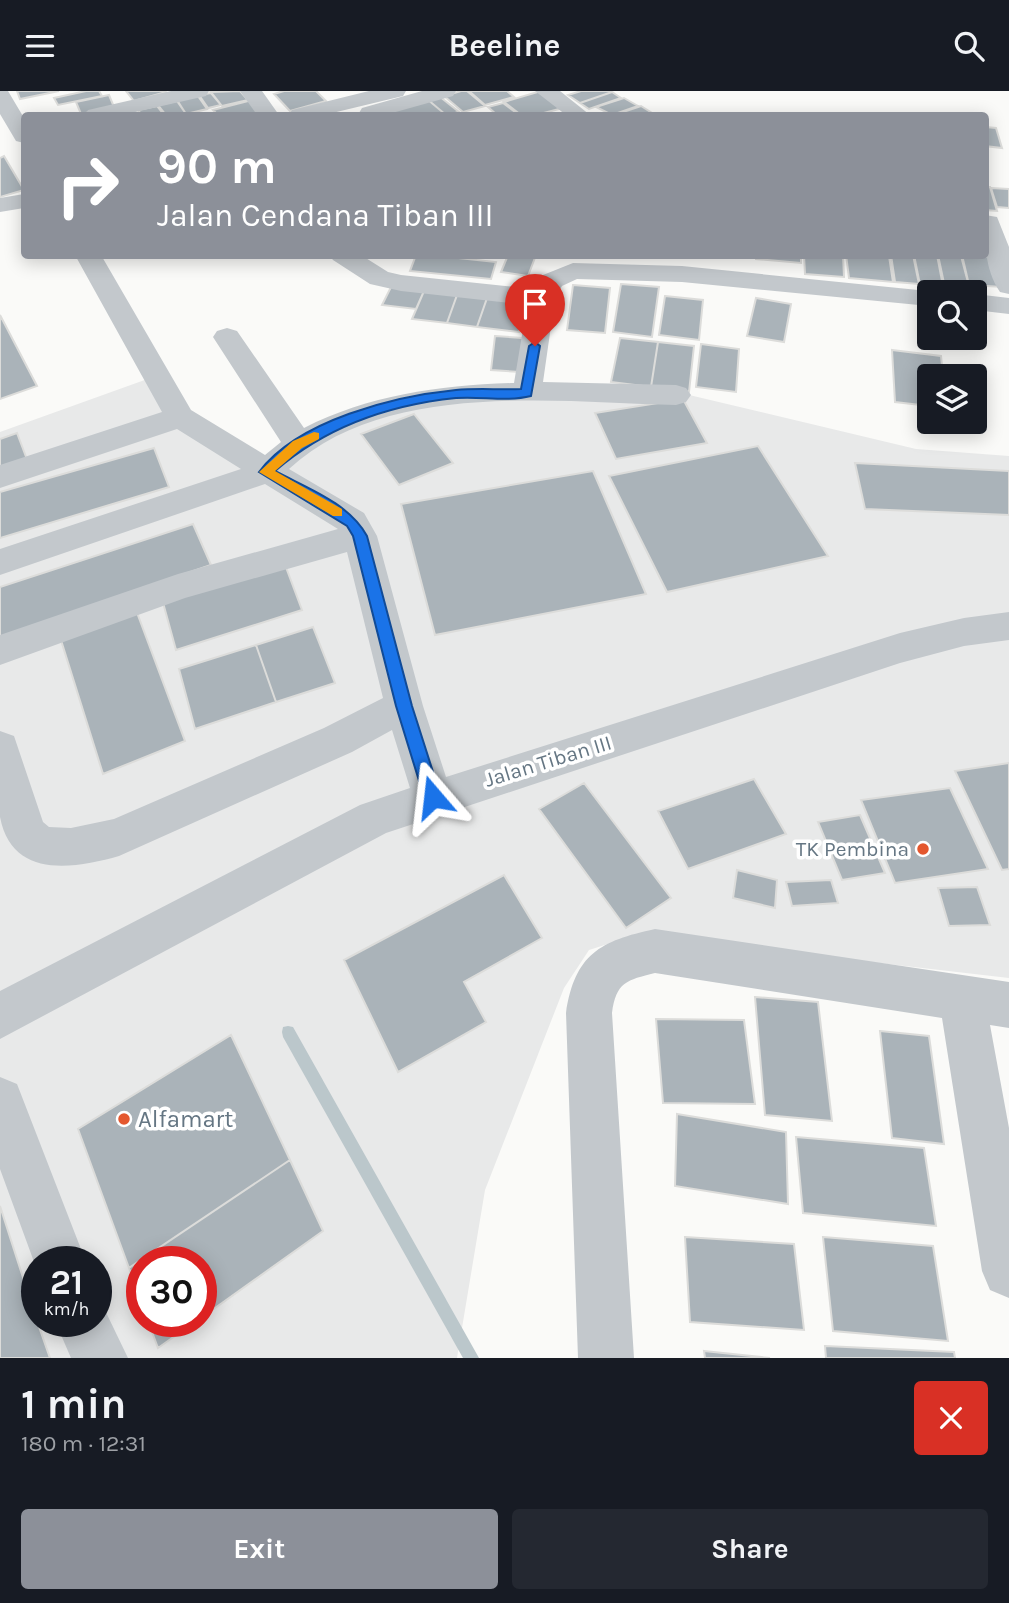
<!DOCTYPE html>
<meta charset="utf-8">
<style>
body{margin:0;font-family:Karla,sans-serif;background:#242831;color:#f1f3f6;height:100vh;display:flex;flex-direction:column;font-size:26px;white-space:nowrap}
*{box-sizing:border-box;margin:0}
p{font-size:23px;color:#9ea1a6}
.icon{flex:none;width:38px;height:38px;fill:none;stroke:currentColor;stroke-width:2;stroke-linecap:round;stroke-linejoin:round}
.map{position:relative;height:1267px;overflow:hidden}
.sheet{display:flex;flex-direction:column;background:#171b24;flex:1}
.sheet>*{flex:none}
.banner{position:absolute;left:21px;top:21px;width:968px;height:147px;border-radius:7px;box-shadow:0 4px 18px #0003;background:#8c9099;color:#fff;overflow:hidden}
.controls{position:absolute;left:917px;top:189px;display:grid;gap:14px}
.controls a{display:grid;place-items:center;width:70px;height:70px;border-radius:7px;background:#171b24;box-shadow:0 4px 18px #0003;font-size:35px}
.speed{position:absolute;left:21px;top:1155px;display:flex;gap:14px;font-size:35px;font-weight:700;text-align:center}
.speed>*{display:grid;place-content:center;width:91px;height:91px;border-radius:50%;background:#171b24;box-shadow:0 4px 18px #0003;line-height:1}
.speed small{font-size:18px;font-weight:400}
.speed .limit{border:10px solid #d22;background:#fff;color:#111}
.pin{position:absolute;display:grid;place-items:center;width:60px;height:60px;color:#fff;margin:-72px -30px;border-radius:50% 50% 50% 0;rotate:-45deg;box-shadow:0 0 7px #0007}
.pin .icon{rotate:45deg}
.me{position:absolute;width:77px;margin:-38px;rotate:343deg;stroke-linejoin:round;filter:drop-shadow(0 0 5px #0008)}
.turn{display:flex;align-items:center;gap:24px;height:147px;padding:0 21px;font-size:32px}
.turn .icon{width:91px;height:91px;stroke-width:2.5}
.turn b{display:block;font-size:49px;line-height:60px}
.round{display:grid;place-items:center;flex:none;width:74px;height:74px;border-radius:7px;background:#242831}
.summary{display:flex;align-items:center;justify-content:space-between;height:119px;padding:0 21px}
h1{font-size:42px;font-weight:700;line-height:52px}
.primary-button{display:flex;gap:14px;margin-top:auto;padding:14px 21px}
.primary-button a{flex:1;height:80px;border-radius:7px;background:#8c9099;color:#fff;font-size:28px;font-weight:700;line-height:80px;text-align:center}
.primary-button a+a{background:#242831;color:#f1f3f6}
header{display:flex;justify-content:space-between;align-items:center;height:91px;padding:0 21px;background:#171b24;font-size:32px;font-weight:700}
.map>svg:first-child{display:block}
.built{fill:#e8e9e9;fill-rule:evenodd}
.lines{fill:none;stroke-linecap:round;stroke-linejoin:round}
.stream{fill:#bbc7cb;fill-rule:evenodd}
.building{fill:#aab3b9;stroke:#dcdcda;stroke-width:2}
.minor{fill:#c3c8cc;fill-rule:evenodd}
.route{fill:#1a73e8;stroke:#114b97;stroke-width:2}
.slow{fill:#f59e0b}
.poi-dot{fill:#e4572e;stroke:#fff;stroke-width:2.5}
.labels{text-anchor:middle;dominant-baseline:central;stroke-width:7;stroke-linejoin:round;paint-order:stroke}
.street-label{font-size:21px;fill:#657683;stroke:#fff}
.poi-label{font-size:21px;fill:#657683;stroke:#fff;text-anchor:end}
.near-poi-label{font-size:24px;fill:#657683;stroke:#fff;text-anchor:start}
</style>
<header><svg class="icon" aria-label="menu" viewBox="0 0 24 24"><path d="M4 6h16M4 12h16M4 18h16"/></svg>Beeline<svg class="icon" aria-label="search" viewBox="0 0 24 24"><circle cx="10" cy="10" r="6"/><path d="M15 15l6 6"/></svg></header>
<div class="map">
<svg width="1009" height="1267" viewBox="0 0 1009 1267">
<rect width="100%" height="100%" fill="#fafaf8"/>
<!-- built -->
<path class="built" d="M153 286 256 385 406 309 685 303 916 358 1009 365V887L636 844 589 859 564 897 485 1099 457 1267H0V341ZM37 1171H96V1230H37ZM142 1171H201V1230H142Z"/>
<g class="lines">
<!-- stream -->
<path class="stream" d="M288 935 293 936 479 1267H463L283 946 282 941 283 936Z"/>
</g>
<!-- building -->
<path class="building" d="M17 0H59L20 8Z
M86 0H99L102 5 58 14 54 7Z
M126 0H165L166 1 134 10Z
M240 0 248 9 222 15 211 1Z
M284 0H316L326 10 290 20 274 3Z
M461 0H467L485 15 463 21 444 5Z
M469 0H507L514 6 485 14Z
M541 0 563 17 536 24H521L504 11Z
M581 0H610L612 1 580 12 568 4Z
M612 1 621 7 589 18 580 12Z
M211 2 221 14 208 17 199 4Z
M109 4 114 16 81 23 76 11Z
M198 5 207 18 186 23 177 9Z
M439 5 459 21 446 24 427 8Z
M624 7 638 15 612 24 596 16Z
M427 8 446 24H395L389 19Z
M252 9 264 24H218L213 19Z
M177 10 186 23 166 24 158 14Z
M503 12 519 24H497L488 16Z
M157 15 164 24H142L138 19Z
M641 15 652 22 614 24Z
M985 36 996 37 1002 57 985 55Z
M4 65 24 99 0 106V67Z
M985 96H990L997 120 985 119Z
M991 97 1009 98V117L997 116Z
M416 164H430L496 171 491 188 410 180Z
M508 164H536L528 185 501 181Z
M756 164H801V172L756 168Z
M804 164H843L844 186 805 183Z
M846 164 889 165 893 191 849 187Z
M891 164H913L919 193 895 191Z
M914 164H937L943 195 920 194Z
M938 164 961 165 970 199 945 197Z
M962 164 995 166 1003 196 969 194Z
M621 193 659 196 652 246 613 241Z
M573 194 610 197 605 242 567 239Z
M391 196 424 200 416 218 382 214Z
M424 200 457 204 447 232 412 228Z
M457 204 487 207 477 236 447 232Z
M665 205 703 209 699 249 659 244Z
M487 207 528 212 519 241 477 236Z
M756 207 791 213 784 251 747 245Z
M0 224 37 295 0 308Z
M495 245 523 247 520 281 491 279Z
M620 247 658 251 651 296 611 291Z
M658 251 694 255 689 301 651 296Z
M701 253 739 258 736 301 696 296Z
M892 259 941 265 943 285H929V315L895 311Z
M683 308 707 352 616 368 595 322Z
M414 323 453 372 399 394 361 343Z
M17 342 28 371 0 380V348Z
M758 355 828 465 667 501 609 385Z
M154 357 169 396 0 447V401Z
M855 372 1009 380V424L865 418Z
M593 380 646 503 435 544 401 413Z
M193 433 211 474 0 546V496Z
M284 471 302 519 176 559 162 508Z
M136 519 185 650 103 683 60 546Z
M313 536 335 592 276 611 256 554Z
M256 554 276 611 195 638 179 578Z
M1009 672V778L1002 779 955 680Z
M754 688 786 743 688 778 658 720Z
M584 692 671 807 626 837 539 718Z
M950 697 988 778 895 792 861 709Z
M860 724 885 782 842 789 818 731Z
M737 779 777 789 775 817 733 807Z
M504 784 542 847 464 891 486 931 398 981 344 869Z
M831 789 838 812 792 815 786 791Z
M977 796 990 834 949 835 938 797Z
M755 906 818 911 832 1030 765 1024Z
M656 928 744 929 755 1013 663 1012Z
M880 940 929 945 944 1053 892 1047Z
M231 944 290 1069 129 1177 78 1038Z
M677 1023 786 1041 788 1113 675 1095Z
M796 1046 924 1057 936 1135 803 1122Z
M290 1069 323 1140 201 1227V1171H142V1212L129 1177Z
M0 1115 37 1230 50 1267H0Z
M685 1146 794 1153 804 1239 690 1231Z
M823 1146 933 1155 948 1250 833 1240Z
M148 1230H196L158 1257Z
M825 1255 954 1261 955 1267H826Z
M704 1260 770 1267H705Z"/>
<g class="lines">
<!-- minor -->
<path class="minor" d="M0 0H8L24 27V52L16 50 0 23Z
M171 0H209L206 5 122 24H85L88 19Z
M240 0H262L279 24H257Z
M369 0H406L403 5 324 24H289L292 19Z
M422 0H456L453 5 385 24H361L359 22 362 17Z
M535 0H560L590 24H566Z
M24 103V117L0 121V107Z
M985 124 997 126 1009 156V203L1000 201C984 178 985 150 985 124Z
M75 164H101L191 319 265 364 281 351 213 246 217 240 227 237 237 240 304 337C369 304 441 294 514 292L527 214 401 200 370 193 333 169 329 164H361L388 181 401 184 534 198 543 184 573 172 682 175 938 201H929V215L682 191 577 188 562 195 555 207 543 291 676 294 686 297 691 304 686 311 676 314C556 311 385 289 289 378L364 422 377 445 423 615 446 686 900 542 964 527 1009 521V549L964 555 900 572 386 742 0 948V900L360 714 410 697 392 639 352 661 119 765C73 778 12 788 0 726 0 699 0 667 0 640L14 645 43 731 49 736 71 737 114 728 324 637 383 607 347 461 185 507 0 574V544L178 483 338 438 265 393 0 484V458L241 378 177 338 0 397V374L162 321Z
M975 203 1009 207V223L975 219Z
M655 838 1009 891V937L990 934 1009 1037V1207L990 1199 982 1180 942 927 655 882C627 889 616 891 612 922L634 1267H578L566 922C575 863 600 850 655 838Z
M0 986 17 993 86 1171H37V1179L0 1078Z
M96 1209 101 1211 128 1267H71L55 1230H96Z"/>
</g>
<!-- route -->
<path class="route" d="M535 251 540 255 531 305C507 311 481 305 456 307 388 314 327 335 275 380 307 397 349 412 367 445L412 615 441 706 439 712 433 714 427 712 424 706 396 615 353 445 347 435 259 381C298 329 395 305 456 299 477 297 500 299 521 298L529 255Z"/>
<!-- slow -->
<path class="slow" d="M314 341 319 342V348L302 357 275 380 342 418V425H333L259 381 293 350Z"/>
<!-- markers -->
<g class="poi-dot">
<circle cx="923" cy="758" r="7"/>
<circle cx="124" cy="1028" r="7"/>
</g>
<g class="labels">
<!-- street labels -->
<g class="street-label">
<text transform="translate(548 670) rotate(-17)">Jalan Tiban III</text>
</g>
<!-- poi labels -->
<g class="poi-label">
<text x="909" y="758">TK Pembina</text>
</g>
<!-- near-poi labels -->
<g class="near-poi-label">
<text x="138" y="1028">Alfamart</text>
</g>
</g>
</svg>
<div class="controls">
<a><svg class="icon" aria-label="search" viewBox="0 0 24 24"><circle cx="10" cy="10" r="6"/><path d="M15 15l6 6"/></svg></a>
<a><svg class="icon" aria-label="layers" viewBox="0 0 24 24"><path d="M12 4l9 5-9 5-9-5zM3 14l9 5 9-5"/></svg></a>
</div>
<div class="speed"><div>21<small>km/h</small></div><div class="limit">30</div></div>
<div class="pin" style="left:535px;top:255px;background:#d93025"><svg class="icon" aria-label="arrive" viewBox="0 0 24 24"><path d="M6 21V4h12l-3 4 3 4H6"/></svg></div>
<svg class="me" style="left:433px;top:706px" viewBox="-20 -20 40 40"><path d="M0-17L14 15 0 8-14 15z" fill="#1a73e8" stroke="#fff" stroke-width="4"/></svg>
<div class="banner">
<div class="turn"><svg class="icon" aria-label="right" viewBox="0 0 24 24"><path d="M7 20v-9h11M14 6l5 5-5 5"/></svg><div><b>90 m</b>Jalan Cendana Tiban III</div></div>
</div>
</div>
<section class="sheet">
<div class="summary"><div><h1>1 min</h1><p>180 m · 12:31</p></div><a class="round" style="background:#d93025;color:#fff"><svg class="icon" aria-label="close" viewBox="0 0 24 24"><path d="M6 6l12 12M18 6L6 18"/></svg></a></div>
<div class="primary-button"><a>Exit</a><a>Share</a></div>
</section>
